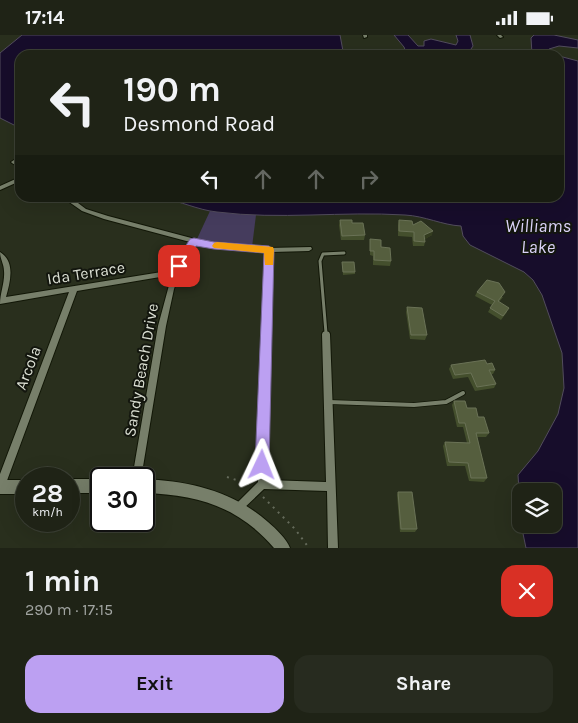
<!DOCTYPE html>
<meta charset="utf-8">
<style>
body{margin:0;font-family:Karla,sans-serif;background:#272b1f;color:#f1f3f6;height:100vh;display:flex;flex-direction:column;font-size:19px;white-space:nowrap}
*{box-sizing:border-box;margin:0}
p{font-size:16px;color:#a1a4a1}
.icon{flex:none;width:28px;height:28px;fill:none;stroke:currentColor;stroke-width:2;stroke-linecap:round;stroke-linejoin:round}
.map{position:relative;height:513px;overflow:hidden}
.panel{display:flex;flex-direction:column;background:#1f2316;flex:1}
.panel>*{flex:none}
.top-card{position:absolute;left:15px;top:15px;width:549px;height:152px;border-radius:15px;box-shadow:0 5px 20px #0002,0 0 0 1px #3c4035;background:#1f2316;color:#f1f3f6;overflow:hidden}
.fabs{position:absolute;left:512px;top:448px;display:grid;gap:10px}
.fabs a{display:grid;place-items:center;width:50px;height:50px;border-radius:10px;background:#1f2316;box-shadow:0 5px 20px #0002,0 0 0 1px #3c4035;font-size:25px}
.speed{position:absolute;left:15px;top:432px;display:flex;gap:10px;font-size:25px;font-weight:700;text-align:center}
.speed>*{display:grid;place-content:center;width:65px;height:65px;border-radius:50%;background:#1f2316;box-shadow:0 5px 20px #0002,0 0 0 1px #3c4035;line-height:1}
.speed small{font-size:12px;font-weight:400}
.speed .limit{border:2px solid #111;border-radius:8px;background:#fff;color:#111}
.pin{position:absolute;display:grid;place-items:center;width:42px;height:42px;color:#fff;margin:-21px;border-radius:10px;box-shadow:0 2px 8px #0006}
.me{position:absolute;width:55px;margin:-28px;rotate:2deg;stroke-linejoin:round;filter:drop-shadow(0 0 4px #0008)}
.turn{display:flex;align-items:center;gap:18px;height:105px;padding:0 25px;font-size:22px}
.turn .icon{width:65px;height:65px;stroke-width:2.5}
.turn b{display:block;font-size:35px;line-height:42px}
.lanes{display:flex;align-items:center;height:48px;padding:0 25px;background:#0003;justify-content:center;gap:25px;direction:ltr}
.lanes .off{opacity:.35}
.round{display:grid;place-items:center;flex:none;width:52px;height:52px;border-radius:15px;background:#272b1f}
.overview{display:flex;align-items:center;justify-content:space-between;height:85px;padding:0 25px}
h1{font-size:30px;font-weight:700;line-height:38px}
.primary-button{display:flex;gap:10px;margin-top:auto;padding:10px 25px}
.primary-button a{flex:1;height:58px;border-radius:15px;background:#bca0f2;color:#111;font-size:20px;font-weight:700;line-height:58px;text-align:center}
.primary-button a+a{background:#272b1f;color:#f1f3f6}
.status{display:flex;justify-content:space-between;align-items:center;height:35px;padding:0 25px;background:#1f2316;direction:ltr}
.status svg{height:14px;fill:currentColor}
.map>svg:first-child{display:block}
.green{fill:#453c5d}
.water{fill:#170d2b;stroke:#524c5d}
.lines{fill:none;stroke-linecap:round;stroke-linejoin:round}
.lane-far1-casing{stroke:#121707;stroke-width:5}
.lane-casing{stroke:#121707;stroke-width:5.5}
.street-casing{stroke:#121707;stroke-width:2}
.secondary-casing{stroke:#121707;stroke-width:2}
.path{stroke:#656b5b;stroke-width:2;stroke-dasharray:2 5;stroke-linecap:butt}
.lane-far1{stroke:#777f6a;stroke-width:3}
.lane{stroke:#777f6a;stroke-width:4}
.street{fill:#777f6a;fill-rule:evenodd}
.secondary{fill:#777f6a;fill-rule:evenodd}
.wall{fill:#444f2d}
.shaded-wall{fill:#333c1f}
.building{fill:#555e3e;stroke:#6a7256}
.route{fill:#bca0f2;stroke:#7a689d}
.slow{fill:#f59e0b}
.labels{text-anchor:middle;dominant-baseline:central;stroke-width:4;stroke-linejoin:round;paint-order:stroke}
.street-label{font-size:16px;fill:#dbdfd3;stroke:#13160e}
.water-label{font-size:18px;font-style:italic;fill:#dcd3f9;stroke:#13160e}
</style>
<div class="status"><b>17:14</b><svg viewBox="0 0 49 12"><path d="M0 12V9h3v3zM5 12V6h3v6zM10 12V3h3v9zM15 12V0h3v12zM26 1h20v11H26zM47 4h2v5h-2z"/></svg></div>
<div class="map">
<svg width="578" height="513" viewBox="0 0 578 513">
<rect width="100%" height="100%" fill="#292f1d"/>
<!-- green -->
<path class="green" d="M210 176 256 180 252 212 214 211 194 206 197 204Z"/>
<!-- water -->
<path class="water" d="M22 0H340L343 16 340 20H20V93L0 83V18Z
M394 0H408L418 11H424V6L431 4 456 10 458 6 456 0H470L473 11 469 17 473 18 532 19 531 3 534 0H554L578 5V13L559 11 549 14V18L552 20H407L404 12Z
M559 21 578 26V513H526L521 489H554V456H521V487L518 440 538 416 558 379 564 353 562 318 542 260 533 245 524 237 470 210 463 201 461 191C442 190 425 181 405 180 342 176 280 185 217 177 198 175 180 166 162 163L559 162Z"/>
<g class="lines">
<defs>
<path id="lane-far1" d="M326 298 320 226 323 219 344 218"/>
<path id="lane" d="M329 367 414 370 446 367 463 358"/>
<path id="street" d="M363 0H367V2L364 3Z
M497 0H501L503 2 500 3Z
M14 125 20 129V133L12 128 11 127Z
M20 142V146L0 155V151Z
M62 162H70L86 174 108 181 214 209 269 213 311 212 312 214 309 216 272 217 267 445 326 447 322 299 323 297 326 296 329 297 330 299 338 513H328L327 456 264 454 241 476 238 478 235 476 233 473 235 470 258 447 266 217 214 213 196 208 182 231 174 254 166 291 141 444H132L158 291 168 254 172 240 77 256 5 451 3 454 0 456V439L69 257 0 269C0 258 5 247 4 236 4 229 0 224 0 217 16 227 10 247 6 262L174 235 190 207 104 184 82 176Z"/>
<path id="secondary" d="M69 444H101V458H69Z
M144 444C189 446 233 456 268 487 276 494 286 503 290 513H274C238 471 197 460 144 458Z
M0 445H26V459H0Z"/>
</defs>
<!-- lane-far1 casing -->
<use href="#lane-far1" class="lane-far1-casing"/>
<!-- lane casing -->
<use href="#lane" class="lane-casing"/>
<!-- street casing -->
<use href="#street" class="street-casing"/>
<!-- secondary casing -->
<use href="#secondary" class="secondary-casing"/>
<!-- path -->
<path class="path" d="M227 442 249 449
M263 462 295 494 309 513"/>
<!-- lane-far1 -->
<use href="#lane-far1" class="lane-far1"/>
<!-- lane -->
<use href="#lane" class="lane"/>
<!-- street -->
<use href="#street" class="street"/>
<!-- secondary -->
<use href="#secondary" class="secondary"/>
</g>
<!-- wall -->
<path class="wall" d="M340 185 352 188 365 200 364 205H341L339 190Z
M399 185 413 190 432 200 425 204V207L424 211H413L412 202 398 201V190Z
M370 204 381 212 391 226 390 231 373 230V221L370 220Z
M342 227 355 237V239L343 240Z
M477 257 503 262 499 267 507 277 501 285 488 277 492 270 475 261Z
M407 272 427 300 425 305 410 304 406 277Z
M487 329 495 335 493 339H491L496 349 494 353 475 356 468 342 453 344 449 334 451 330Z
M454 366 467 373 478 382 489 398 486 402H477L487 443 484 447 469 446 465 431H447L443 411 445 407 467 408 463 392H457L452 370Z
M398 457 417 494 415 497H400L397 460Z"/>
<!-- shaded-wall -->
<path class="shaded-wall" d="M433 196 432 200 423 205 424 200Z"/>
<!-- building -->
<path class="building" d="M340 185H352V188H363L365 200 342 201Z
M399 185 412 186 413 190 421 186 433 196 424 200 425 207 414 206V197L399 196Z
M370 204 381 205V212L390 213 391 226 374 225V216H370Z
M342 227H354L355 237H343Z
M487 245 499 248 505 257 498 266 509 273 503 281 490 273 495 266 477 257Z
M407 272 422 273 427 300H411Z
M485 325 487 329 492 328 495 335H489L496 349 477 352 471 338 455 340 451 330Z
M454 366H465L467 373H476L478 382H484L489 398H476L487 443H471L468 428 449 427 445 407 470 408 465 388H459Z
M398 457H412L417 494H401Z"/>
<!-- route -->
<path class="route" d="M194 203 214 207 269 211 274 215 269 430 267 435 262 437 257 435 255 430 264 218 214 214 196 211 183 234H175L174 231 175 228 190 204Z"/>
<!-- slow -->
<path class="slow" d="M217 207 273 212 274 215 273 230H265L264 218 214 213 212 211 214 208Z"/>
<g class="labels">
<!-- street labels -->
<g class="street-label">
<text transform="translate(86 238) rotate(-9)">Ida Terrace</text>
<text transform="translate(28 333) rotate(-69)">Arcola</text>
<text transform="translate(141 335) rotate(-80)">Sandy Beach Drive</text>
</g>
<!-- water labels -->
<g class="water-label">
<text x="538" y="191">Williams<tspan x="538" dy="21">Lake</tspan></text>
</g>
</g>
</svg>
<div class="fabs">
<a><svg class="icon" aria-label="layers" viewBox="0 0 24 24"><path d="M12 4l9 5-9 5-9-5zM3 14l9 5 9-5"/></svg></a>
</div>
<div class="speed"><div>28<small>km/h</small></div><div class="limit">30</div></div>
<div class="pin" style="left:179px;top:231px;background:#d93025"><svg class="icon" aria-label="arrive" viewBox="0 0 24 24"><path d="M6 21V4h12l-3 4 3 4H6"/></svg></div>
<svg class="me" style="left:262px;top:430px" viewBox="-20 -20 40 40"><path d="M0-17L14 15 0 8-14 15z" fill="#bca0f2" stroke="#fff" stroke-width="4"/></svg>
<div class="top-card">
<div class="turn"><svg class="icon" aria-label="left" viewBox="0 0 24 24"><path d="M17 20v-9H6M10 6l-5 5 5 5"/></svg><div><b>190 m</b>Desmond Road</div></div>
<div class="lanes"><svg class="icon" aria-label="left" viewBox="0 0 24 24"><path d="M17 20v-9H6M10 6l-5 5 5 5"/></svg><svg class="icon off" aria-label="ahead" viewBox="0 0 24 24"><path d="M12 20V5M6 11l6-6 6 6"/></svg><svg class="icon off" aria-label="ahead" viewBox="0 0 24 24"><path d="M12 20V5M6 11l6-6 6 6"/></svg><svg class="icon off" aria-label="right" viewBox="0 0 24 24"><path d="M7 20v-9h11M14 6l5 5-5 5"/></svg></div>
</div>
</div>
<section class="panel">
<div class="overview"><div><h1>1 min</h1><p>290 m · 17:15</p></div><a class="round" style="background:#d93025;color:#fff"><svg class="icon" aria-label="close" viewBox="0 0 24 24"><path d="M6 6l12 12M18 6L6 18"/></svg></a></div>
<div class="primary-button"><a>Exit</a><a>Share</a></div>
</section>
